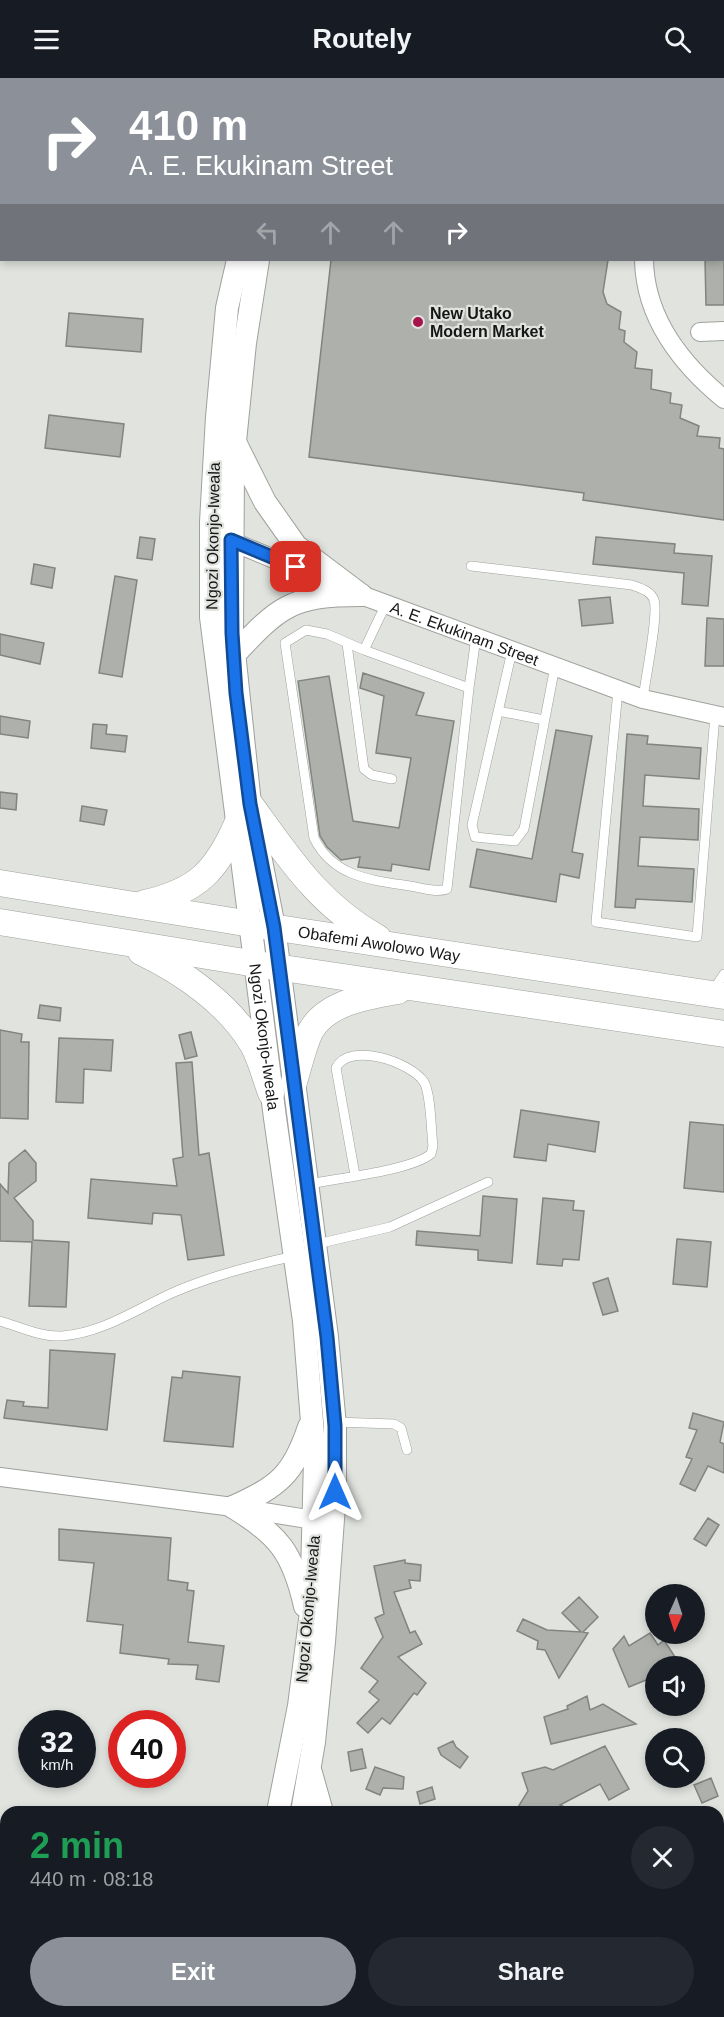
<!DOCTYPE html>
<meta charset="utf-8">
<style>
body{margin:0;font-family:Helvetica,sans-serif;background:#242831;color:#f1f3f6;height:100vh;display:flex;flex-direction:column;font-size:22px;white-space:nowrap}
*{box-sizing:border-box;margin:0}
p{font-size:20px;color:#9ea1a6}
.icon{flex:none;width:33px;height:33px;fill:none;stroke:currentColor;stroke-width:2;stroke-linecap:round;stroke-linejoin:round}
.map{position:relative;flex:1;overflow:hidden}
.panel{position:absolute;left:0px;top:1728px;width:724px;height:212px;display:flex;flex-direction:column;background:#171b24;border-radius:18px 18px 0 0;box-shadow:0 3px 9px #0003}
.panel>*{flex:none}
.guide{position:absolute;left:0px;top:0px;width:724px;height:183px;box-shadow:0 3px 9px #0003;background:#8c9099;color:#fff;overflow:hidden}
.needle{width:39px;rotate:183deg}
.controls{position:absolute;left:645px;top:1506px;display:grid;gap:12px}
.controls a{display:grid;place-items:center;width:60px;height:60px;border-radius:50%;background:#171b24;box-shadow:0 3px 9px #0003;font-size:30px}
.speed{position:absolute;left:18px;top:1632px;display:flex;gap:12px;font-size:30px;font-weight:700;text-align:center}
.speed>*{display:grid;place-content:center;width:78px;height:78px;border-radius:50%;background:#171b24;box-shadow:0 3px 9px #0003;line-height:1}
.speed small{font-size:15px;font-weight:400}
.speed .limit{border:9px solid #d22;background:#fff;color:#111}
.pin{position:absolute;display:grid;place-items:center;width:51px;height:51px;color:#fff;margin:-26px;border-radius:12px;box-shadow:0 3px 9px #0006}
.me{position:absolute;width:66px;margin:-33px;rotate:0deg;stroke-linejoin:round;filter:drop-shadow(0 0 4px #0008)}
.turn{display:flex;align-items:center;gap:21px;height:126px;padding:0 30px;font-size:27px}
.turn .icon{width:78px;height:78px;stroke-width:2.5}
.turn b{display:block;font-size:42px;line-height:51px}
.lanes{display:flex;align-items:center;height:57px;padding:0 30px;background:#0003;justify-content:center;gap:30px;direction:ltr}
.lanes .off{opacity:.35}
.round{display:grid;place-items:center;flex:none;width:63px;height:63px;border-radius:32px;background:#242831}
.overview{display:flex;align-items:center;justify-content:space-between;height:102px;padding:0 30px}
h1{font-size:36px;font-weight:800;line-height:45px;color:#1e9e55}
.cta{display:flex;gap:12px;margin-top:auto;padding:12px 30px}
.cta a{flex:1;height:69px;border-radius:36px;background:#8c9099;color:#fff;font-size:24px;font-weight:800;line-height:69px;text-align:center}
.cta a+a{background:#242831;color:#f1f3f6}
header{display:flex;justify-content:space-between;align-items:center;height:78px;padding:0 30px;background:#171b24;font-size:27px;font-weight:800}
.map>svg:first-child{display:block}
.building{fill:#adb0ab;stroke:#81847f;stroke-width:1.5}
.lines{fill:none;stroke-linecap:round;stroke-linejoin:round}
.service-casing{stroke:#9ea19c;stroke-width:10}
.minor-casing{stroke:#9ea19c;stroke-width:20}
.tertiary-casing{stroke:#9ea19c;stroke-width:24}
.secondary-casing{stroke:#9ea19c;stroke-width:27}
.service{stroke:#fff;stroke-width:9}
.minor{stroke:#fff;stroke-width:18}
.tertiary{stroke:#fff;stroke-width:22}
.secondary{stroke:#fff;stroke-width:26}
.route-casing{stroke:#114b97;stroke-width:15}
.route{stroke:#1a73e8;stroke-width:10}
.poi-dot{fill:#a7134b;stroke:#e0e3de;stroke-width:2}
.labels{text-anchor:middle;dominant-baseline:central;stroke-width:4.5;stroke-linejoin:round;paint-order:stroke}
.poi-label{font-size:16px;font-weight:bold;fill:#151615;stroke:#e0e3de;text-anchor:start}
.street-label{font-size:16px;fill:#151615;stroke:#e0e3de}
</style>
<header><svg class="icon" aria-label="menu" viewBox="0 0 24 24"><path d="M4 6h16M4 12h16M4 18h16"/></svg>Routely<svg class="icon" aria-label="search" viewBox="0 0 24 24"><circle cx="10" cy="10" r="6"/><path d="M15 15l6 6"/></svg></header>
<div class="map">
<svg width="724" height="1939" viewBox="0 0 724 1939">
<rect width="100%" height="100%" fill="#e0e3de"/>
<!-- building -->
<path class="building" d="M331 182H608L603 214 607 226 621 234 619 251 625 253 624 264 637 274 635 290 652 292 651 311 671 315 670 325 682 327 680 340 699 348 697 358 720 360 719 370 724 371V442L583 422 584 415 309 379Z
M705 182H724V227H706Z
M69 235 143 241 141 274 66 268Z
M49 337 124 346 120 379 45 370Z
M140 459 155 461 152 482 137 480Z
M596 459 675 466 674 475 712 478 708 528 682 526 684 495 593 486Z
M34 486 55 490 52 510 31 506Z
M115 498 137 502 122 599 99 595Z
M610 519 613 545 582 548 579 522Z
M707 540 724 541V588H705Z
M0 556 44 565 40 586 0 577Z
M363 595 424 615 416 637 454 643 429 792 392 786 391 793 358 789 360 779 341 782 327 769 320 758 298 603 329 598 353 743 399 750 411 680 376 675 384 618 360 610Z
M0 638 30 643 28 660 0 656Z
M93 646 107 647 106 656 127 658 125 674 91 670Z
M556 652 592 658 572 774 583 776 579 800 560 796 556 824 470 809 477 771 532 781Z
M627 656 648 658 647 666 701 670 699 701 645 697 643 728 699 731 698 762 640 759 638 788 694 791 692 824 636 821 635 830 615 829Z
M0 714 17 716 16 732 0 730Z
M82 728 107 732 104 747 80 743Z
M40 927 61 930 60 943 38 940Z
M0 952 22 956 21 964H29L28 1041 0 1040Z
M191 954 197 978 185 981 179 957Z
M59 960 113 962 111 993 84 991 83 1025 56 1024Z
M192 984 199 1077 209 1075 224 1177 188 1182 181 1137 153 1135 152 1146 88 1140 91 1101 177 1108 173 1081 183 1079 176 985Z
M521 1032 599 1044 595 1074 548 1066 546 1083 514 1079Z
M690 1044 724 1047V1114L684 1110Z
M25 1072 36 1085V1103L14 1120 33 1143V1162L69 1164 66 1229 29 1228 32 1164 0 1163V1106L8 1115 9 1085Z
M483 1118 517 1121 512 1185 478 1182V1172L416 1167 417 1153 480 1158Z
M543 1120 574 1123 573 1132 584 1133 579 1182 563 1181 562 1188 537 1186Z
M677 1161 711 1164 707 1209 673 1206Z
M608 1200 618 1233 603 1237 593 1205Z
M50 1272 115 1276 107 1352 4 1340 7 1322 24 1324 23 1328 48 1330Z
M183 1293 240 1299 233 1369 164 1363 172 1299 182 1300Z
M693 1335 724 1344 720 1364 724 1366V1395L708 1388 695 1413 680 1406 692 1381 686 1379 697 1352 689 1350Z
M708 1440 719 1447 706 1468 694 1461Z
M59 1451 171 1460 168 1502 188 1505 187 1512 194 1513 188 1564 224 1568 219 1604 196 1601 198 1587 168 1586 169 1581 120 1575 123 1547 87 1543 94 1485 59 1482Z
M405 1482V1485L421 1487 420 1503 409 1502 411 1510 394 1514 410 1555 415 1553 422 1566 398 1579 426 1605 417 1617 414 1615 390 1646 382 1640 368 1655 357 1645 379 1622 369 1614 378 1603 361 1590 383 1559 375 1540 384 1536 374 1488Z
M579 1519 598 1539 583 1554 588 1555 559 1600 545 1572 537 1571 538 1563 517 1553 523 1541 547 1552 581 1554 562 1535Z
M650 1555 658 1567 664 1562 675 1579 656 1588V1598L629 1609 613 1571 624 1558 629 1568Z
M587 1618 590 1632 603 1626 636 1646 551 1666 544 1639 568 1631 567 1628Z
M453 1663 456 1669 468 1679 460 1690 441 1677 438 1670Z
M605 1668 629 1711 609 1722 600 1706 560 1727 576 1734H515L528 1713 522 1695 545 1689 553 1692Z
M362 1671 366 1690 351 1693 348 1674Z
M375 1689 404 1699 403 1711 383 1710 380 1717 366 1711Z
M711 1700 718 1718 702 1725 694 1707Z
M432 1709 435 1721 420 1726 417 1714Z"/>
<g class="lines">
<defs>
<path id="service" d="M471 488 632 507C640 510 651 513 654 522 659 537 645 602 643 621
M386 526 364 572 469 610 476 559
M347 566 364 691 372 697 392 701
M364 572 327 556 306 552 285 565 314 760C333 799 371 802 410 808 421 810 437 815 447 811L469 610
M512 573 472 747 475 759 515 763 524 751 555 588
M618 612 596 844 697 859 715 637
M498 633 544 642
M712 914 724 896
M309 1106C339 1100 409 1093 431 1076L433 1068C431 1052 431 1016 424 1004 411 984 349 963 336 990L355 1097
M317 1166 390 1149 488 1104
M0 1243C20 1249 41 1259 62 1258 102 1255 137 1231 172 1215 211 1198 252 1187 295 1178
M335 1344 394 1346 401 1350 407 1372"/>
<g id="minor">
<path d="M67 0 86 2"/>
<path d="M228 2 231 0"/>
<path d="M672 2V0"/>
<path d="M644 182C645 239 681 286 724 321"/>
<path d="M700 254 724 253"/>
<path id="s1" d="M221 459 361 517 643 621 724 639"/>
<path d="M0 1399 233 1429 326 1444"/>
<path d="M0 1832 6 1830"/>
</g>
<g id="tertiary">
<path d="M286 2 287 0"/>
<path d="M303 2 304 0"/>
<path id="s2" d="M238 182 227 230 217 339 211 444V539L275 1040 304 1243 315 1382 311 1534 299 1628 278 1734"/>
<path d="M258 182 245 265 233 383 232 555 250 726 274 849 327 1259 335 1348V1414L324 1564 314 1664 302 1734"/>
<path d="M235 364 265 424 296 468 361 517"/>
<path d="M233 578C279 528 292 517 361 517"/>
<path d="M233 1429C279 1457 293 1475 305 1528"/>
<path d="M233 1429C279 1408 293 1397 309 1349"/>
<path d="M311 1695 322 1734"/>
<path d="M718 1834 724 1835"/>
<path d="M718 1858 724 1859"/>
<path d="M221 1939 223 1934"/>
<path d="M249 1939 250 1934"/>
</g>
<g id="secondary">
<path d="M250 726C289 780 318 826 378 860"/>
<path id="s3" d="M0 805 251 846 724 918"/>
<path d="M145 825C197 813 216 794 237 746"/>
<path d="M0 844 256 886 724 956"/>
<path d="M141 874C183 894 229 926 253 967 261 982 265 999 271 1015"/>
<path d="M294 1004C299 988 303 969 310 954 326 924 369 918 398 913"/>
</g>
</defs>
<!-- service casing -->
<use href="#service" class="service-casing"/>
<!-- minor casing -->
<use href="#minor" class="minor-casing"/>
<!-- tertiary casing -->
<use href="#tertiary" class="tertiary-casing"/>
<!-- secondary casing -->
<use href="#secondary" class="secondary-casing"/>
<!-- service -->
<use href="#service" class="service"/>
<!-- minor -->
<use href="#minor" class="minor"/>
<!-- tertiary -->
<use href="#tertiary" class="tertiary"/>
<!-- secondary -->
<use href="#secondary" class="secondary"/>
</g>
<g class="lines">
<defs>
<path id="route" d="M296 489 231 462 232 555 236 615 250 726 274 849 327 1259 335 1348V1414"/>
</defs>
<!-- route casing -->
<use href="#route" class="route-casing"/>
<!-- route -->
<use href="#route" class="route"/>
</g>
<!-- markers -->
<circle class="poi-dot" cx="418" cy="244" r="6"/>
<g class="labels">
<!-- poi labels -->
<g class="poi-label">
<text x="430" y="235">New Utako<tspan x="430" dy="18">Modern Market</tspan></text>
</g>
<!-- street labels -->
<g class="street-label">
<text transform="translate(213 458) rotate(-89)">Ngozi Okonjo-Iweala</text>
<text stroke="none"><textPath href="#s1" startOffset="262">A. E. Ekukinam Street</textPath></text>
<text stroke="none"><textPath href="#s3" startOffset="384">Obafemi Awolowo Way</textPath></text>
<text stroke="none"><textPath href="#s2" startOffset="782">Ngozi Okonjo-Iweala</textPath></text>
<text transform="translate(308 1531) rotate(-85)">Ngozi Okonjo-Iweala</text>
</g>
</g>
</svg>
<div class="controls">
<a><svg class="needle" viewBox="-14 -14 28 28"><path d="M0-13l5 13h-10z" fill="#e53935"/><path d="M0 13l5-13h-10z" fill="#9ea1a6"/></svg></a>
<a><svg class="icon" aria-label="sound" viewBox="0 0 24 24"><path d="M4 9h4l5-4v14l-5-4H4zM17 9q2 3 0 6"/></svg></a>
<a><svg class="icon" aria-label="search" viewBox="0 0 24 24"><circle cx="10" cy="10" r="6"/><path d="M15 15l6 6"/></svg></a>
</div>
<div class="speed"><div>32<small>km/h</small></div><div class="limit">40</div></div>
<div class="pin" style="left:296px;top:489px;background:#d93025"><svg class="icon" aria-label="arrive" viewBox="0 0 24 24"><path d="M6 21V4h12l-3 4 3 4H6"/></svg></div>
<svg class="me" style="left:335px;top:1414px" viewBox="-20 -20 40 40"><path d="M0-17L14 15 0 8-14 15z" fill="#1a73e8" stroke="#fff" stroke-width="4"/></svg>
<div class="guide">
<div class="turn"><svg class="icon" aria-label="right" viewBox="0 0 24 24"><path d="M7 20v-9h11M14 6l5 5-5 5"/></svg><div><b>410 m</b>A. E. Ekukinam Street</div></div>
<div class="lanes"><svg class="icon off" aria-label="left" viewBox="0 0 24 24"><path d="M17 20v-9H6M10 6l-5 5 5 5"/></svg><svg class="icon off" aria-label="ahead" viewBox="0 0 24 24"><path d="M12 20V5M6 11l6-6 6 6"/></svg><svg class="icon off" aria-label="ahead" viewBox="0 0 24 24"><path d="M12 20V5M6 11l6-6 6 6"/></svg><svg class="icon" aria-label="right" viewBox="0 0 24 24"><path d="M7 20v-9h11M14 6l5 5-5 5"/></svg></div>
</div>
<section class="panel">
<div class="overview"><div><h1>2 min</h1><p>440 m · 08:18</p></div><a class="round"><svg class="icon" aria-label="close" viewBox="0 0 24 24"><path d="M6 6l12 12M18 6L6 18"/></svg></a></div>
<div class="cta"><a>Exit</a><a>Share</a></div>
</section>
</div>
